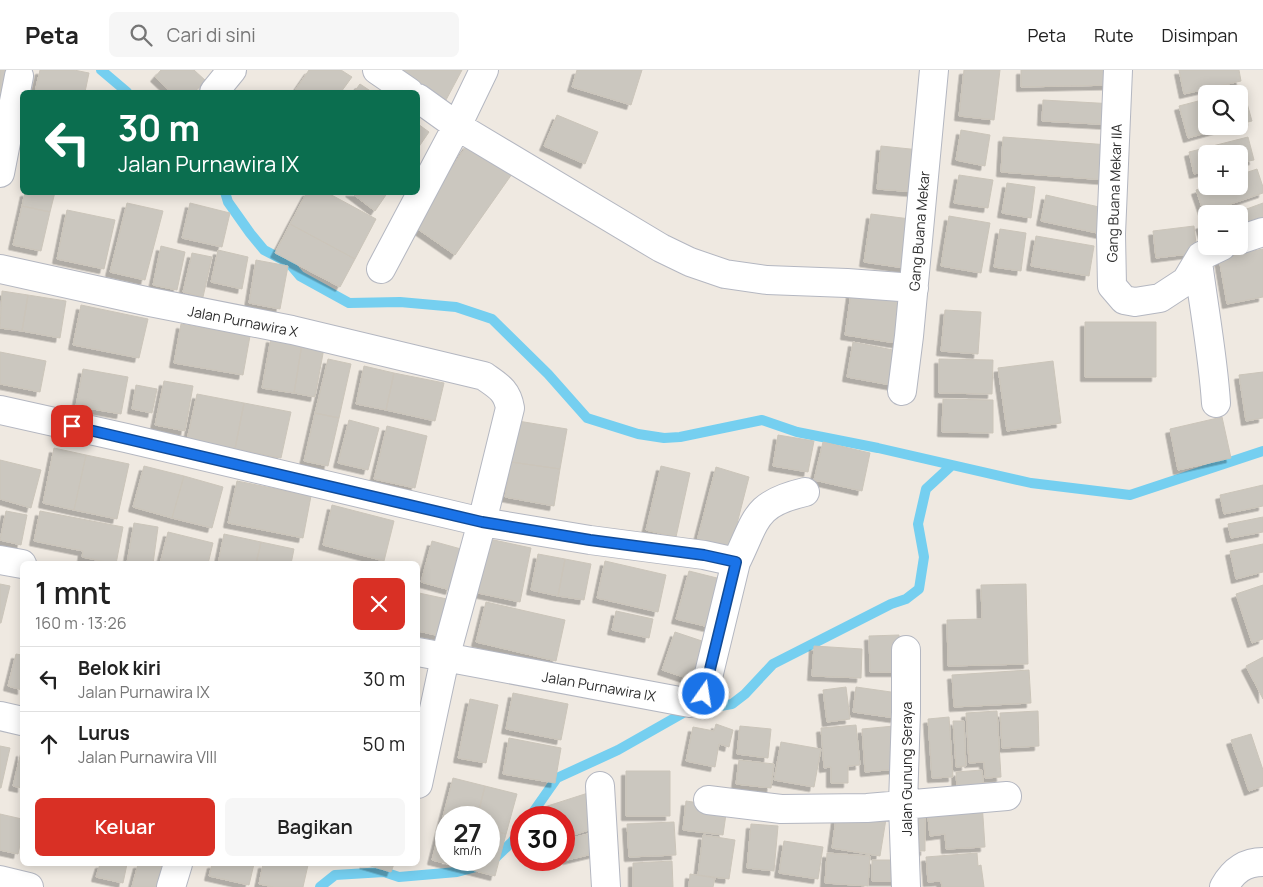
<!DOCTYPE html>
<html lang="id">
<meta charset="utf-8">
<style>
body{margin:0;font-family:Manrope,sans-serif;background:#f6f6f6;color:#222;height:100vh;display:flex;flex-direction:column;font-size:19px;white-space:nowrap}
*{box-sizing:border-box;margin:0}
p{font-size:16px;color:#767676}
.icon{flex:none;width:28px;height:28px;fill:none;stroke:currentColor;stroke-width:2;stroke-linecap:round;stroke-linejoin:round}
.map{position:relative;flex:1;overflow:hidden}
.sheet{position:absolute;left:20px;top:491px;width:400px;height:305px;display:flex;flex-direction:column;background:#fff;border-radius:8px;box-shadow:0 2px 12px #0003}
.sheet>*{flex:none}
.guide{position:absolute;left:20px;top:20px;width:400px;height:105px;border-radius:8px;box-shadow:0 2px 12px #0003;background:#0b6e4f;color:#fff;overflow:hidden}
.buttons{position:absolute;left:1198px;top:15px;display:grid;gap:10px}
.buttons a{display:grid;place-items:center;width:50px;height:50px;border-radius:8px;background:#fff;box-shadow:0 2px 12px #0003;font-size:25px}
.speed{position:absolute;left:435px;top:736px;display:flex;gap:10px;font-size:25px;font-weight:700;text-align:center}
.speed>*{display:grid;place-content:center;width:65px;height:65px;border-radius:50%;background:#fff;box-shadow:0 2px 12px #0003;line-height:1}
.speed small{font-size:12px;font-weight:400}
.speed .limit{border:8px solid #d22;background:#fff;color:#111}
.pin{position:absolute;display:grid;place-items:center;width:42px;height:42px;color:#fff;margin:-21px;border-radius:10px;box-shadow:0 2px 8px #0006}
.me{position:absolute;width:55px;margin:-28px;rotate:13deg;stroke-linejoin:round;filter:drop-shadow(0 0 4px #0008)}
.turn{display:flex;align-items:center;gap:18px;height:105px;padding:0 15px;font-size:22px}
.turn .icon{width:65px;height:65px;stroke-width:2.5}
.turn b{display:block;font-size:35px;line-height:42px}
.round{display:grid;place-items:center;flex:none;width:52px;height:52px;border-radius:8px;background:#f6f6f6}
.head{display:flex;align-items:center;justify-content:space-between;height:85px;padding:0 15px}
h1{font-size:30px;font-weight:600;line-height:38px}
.primary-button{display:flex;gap:10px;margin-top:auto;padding:10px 15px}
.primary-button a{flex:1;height:58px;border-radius:8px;background:#d93025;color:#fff;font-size:20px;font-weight:600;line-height:58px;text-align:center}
.primary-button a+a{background:#f6f6f6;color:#222}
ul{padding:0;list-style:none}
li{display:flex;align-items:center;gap:15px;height:65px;padding:0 15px;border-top:1px solid #e0e0e0}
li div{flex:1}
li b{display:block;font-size:19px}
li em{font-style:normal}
header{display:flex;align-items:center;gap:30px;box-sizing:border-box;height:70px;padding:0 25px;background:#fff;border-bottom:1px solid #e0e0e0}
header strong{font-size:24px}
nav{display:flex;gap:28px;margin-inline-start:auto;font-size:18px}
.search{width:350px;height:45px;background:#f6f6f6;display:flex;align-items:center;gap:12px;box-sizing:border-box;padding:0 18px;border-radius:8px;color:#767676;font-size:19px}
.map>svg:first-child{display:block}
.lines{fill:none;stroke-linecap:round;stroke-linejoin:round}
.stream{stroke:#75cff0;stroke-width:10}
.building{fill:#cbc7bf;stroke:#cbc5ba;filter:url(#shadow)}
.street-casing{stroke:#b4b7c1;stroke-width:30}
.street{stroke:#fff;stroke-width:28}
.route-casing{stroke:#114b97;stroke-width:12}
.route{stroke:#1a73e8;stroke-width:9}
.labels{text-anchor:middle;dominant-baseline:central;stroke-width:4;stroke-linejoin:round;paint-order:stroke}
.street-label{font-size:14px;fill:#2e2e2e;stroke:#fff}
</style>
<header>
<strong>Peta</strong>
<div class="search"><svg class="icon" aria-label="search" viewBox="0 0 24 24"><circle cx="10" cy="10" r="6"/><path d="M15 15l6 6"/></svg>Cari di sini</div>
<nav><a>Peta</a><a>Rute</a><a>Disimpan</a></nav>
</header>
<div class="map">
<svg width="1263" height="817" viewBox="0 0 1263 817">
<defs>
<filter id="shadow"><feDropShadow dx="-4.5" dy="4.5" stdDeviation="0" flood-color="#0004"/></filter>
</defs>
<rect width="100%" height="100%" fill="#efe9e1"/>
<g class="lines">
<!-- stream -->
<path class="stream" d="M101 0 127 22
M225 122 228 132 250 163 264 180 289 193 300 206 349 233 400 232 456 237 492 249 548 304 587 348 638 364 664 368 680 367 762 350 797 362 878 378 1031 413 1130 425 1263 381
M529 748 557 708 618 680 685 642 732 634 745 624 773 594 891 534 906 529 919 519 924 487 918 454 926 419 951 396
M493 790 512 772 521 759
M320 817 335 805 384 802 399 807 457 802 480 796"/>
</g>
<!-- building -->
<path class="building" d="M0 0H15L10 25 0 23Z
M40 0H74L89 3 85 22H35Z
M161 0H194L206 11 194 22H171L155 7Z
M309 0H341L352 7 341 22H294Z
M388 0H462L446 30Z
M577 0H642L631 35 572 17Z
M964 0H1000L994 50 959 46Z
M1021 0H1117V15L1021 17Z
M1179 0H1239L1241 11 1184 24Z
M360 14 372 22H354Z
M1243 19 1252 51 1239 54V24H1225Z
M1206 29V56H1231L1188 68 1179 36Z
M1043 30 1115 34 1114 55 1042 51Z
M557 45 598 62 585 94 544 76Z
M418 54 429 62 418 78Z
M961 60 990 65 985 96 956 90Z
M1003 67 1109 75 1106 110 1001 102Z
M1248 67 1254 90 1239 93V84H1206V101L1194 104 1189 82Z
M468 74 512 104 455 185 412 155Z
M881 76 920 80 915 122 877 119Z
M1257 99 1263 117V123L1204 143 1196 120 1208 116H1239V105Z
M959 105 993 110 988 138 954 133Z
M1007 113 1035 117 1031 148 1002 143Z
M25 122H55L50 142 22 136Z
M307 122H326L376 149 355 189 290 154Z
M350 122H388L375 141Z
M1046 125 1108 139 1102 164 1041 151Z
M127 133 163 141 145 210 110 202Z
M190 133 230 143 222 177 182 168Z
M1263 133V157L1239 166V144H1233Z
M22 136 50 142 41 181 13 175Z
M67 140 115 150 104 199 57 189Z
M871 144 918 150 911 199 864 192Z
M949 146 990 153 981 203 941 196Z
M1206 153V173L1200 155Z
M290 154 355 189 340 217 275 183Z
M1194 156 1197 183 1156 188 1153 161Z
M1000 159 1026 163 1021 201 994 197Z
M1036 166 1094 176 1089 206 1031 196Z
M161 176 185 182 177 220 153 215Z
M1263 179V227L1227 234 1219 188Z
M218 180 248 187 242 219 211 212Z
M192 183 212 187 203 227 183 222Z
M256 190 288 196 280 239 249 233Z
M2 221 28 225 22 261 0 258Z
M851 223 909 232 902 274 845 265Z
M28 225 66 231 60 268 22 261Z
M81 235 148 249 139 288 73 275Z
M945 240 981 242 978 284 941 281Z
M1085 252H1156V307H1085Z
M181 254 250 266 243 305 174 293Z
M271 268 302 274 294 323 262 318Z
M853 272 903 282 896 316 847 307Z
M302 274 324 278 315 327 294 323Z
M0 282 46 291 40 322 0 314Z
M328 289 351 294 339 348 315 343Z
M939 289 993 290 992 324 939 323Z
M1053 291 1061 353 1007 361 998 298Z
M364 296 394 303 386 340 356 334Z
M83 299 128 307 121 344 76 336Z
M1263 302V348L1246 351 1239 305Z
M394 303 444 313 435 351 386 340Z
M164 311 193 316 185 361 155 355Z
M136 315 157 319 152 343 132 339Z
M197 324 244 333 235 379 187 370Z
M943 329 993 330V363L942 362Z
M244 333 291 342 281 388 235 379Z
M315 343 339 348 328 396 304 391Z
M1222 347 1231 388 1178 400 1170 359Z
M349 350 379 358 368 400 338 393Z
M518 351 567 359 560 399 511 392Z
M387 356 427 366 415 418 374 409Z
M778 365 814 371 808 402 773 396Z
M823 372 870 383 862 421 814 410Z
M54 378 86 385 74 440 43 433Z
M86 385 129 394 117 449 74 440Z
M0 390 41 400 31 438 0 429Z
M511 392 560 399 554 436 505 427Z
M144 396 184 406 172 448 133 437Z
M661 396 690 403 676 467 646 460Z
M716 397 749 407 730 481 697 471Z
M184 406 223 417 212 458 172 448Z
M237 411 311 426 303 468 228 453Z
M1263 415V436L1224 444 1220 425Z
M332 435 394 451 384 491 323 475Z
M6 441 27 445 21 475 0 470Z
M40 441 123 457 116 494 82 487 83 481 34 471Z
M1263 447V462L1231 468 1228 454Z
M134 453 158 457 153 494 127 493Z
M168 462 213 473 208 494H160Z
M224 464 261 472 256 494H218Z
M489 469 531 478 520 532 478 523Z
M432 471 461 479 450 520 421 512Z
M261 472 294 479 291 494H256Z
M1263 474V502L1236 509 1230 481Z
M538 484 565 489 558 526 531 520Z
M565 489 591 494 584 530 558 526Z
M605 491 666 505 658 542 597 528Z
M689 501 725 510 713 558 676 549Z
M0 514 10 516 1 553H0Z
M1026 514 1028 594 948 596 947 550 982 549 981 515Z
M1263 515V569L1252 573 1236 524Z
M419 523 447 529 440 566 418 561V532Z
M486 532 565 550 556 591 476 572Z
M616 541 653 549 649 568 612 560Z
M675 562 705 572 692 610 662 600Z
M899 565 900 602H870L869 566Z
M814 576 862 579 861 608 812 606Z
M16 584 22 585V620L8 616Z
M1263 587V629L1246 596Z
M1029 600 1031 633 954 637 952 605Z
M846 617 850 649 827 652 823 620Z
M856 617 898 623 895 648 853 642Z
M513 623 568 634 561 670 506 659Z
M470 629 498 635 486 693 458 688Z
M997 641 1001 707 985 708 984 692 969 693 966 643Z
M1038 641 1039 676 1002 678 1000 643Z
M949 647 953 707 932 708 928 649Z
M953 651H964L966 696 956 697Z
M716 654 733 660 729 677 719 674 715 697 686 691 693 657 714 661Z
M856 655 860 695 848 696V713H831V697L824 698 821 658Z
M740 656 771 659 768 688 737 684Z
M894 656 898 699 865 702 862 659Z
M1251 664 1263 700V716L1249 721 1231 670Z
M509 668 561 678 555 713 503 704Z
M781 672 821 679 814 717 774 710Z
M0 676 10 678 1 718H0Z
M21 682H22V718L13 716Z
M739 690 774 694 771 718 736 714Z
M982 700 984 719 957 720 956 702Z
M626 701H670V746H626Z
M453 708 485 716 477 748 443 747Z
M485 716 517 724 506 764 489 759V748H477Z
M588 723 598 757 564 768V748H538L535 740Z
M686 731 727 737 723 765 683 760Z
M982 732 985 777 946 779 945 764 930 766 927 738Z
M907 738H925V781L906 780Z
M837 741 886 749 880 786 832 778Z
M0 744 22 749V765L18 784 0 780Z
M443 747 446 748V790H466L464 798 432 790Z
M674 752 676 785 629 787 627 754Z
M751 754 778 756 774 801 747 798Z
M489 759 506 764 495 806 464 798 466 790H489Z
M596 762 601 782 567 790 564 770Z
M703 765 735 770 729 809 698 805Z
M784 771 823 777 818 809 779 803Z
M827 783 870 786 868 816 825 813Z
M977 783 978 796 981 795 984 817H942L941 811 928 812 926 787Z
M872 790H898V811H872Z
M672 791 673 817H633V793Z
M100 794H127L123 813 96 807Z
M138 794H162L157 817H132Z
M212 794H254L249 815 209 806Z
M263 794 308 795 303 817H274L259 814Z
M364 794H394L391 802Z
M690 804 715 808 713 817H689Z"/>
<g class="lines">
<defs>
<path id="street" d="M377 0 409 22
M1118 0 1111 164 1112 216 1124 230 1135 232 1160 228 1186 211 1201 186 1222 176
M214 22 232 0
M418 28 457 56 661 178 690 192 725 204 767 210 847 213 914 218
M0 103 19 6
M1239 170 1263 162
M1198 192C1204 239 1213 286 1216 333
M0 199 150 232 292 260 484 306C498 316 507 320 510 338L482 452 445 588 418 714
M381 199 457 56 484 0
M902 321 909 266 934 0
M0 340 126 368 482 452 590 470 704 485 736 492
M0 490 22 494
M418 582 690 633 698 631 704 624 736 492C757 450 753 434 805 422
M0 646 22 651
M600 716 606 817
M708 730 781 739 867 738 1007 726
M0 810 29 817
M171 817 178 794
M906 817 903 734 906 642V580
M1224 817C1233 801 1244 792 1263 792"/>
</defs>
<!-- street casing -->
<use href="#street" class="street-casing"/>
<!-- street -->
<use href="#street" class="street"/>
</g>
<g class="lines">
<defs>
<path id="route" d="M72 356 482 452 590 470 704 485 736 492 704 624"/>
</defs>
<!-- route casing -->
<use href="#route" class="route-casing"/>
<!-- route -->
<use href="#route" class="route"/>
</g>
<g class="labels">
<!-- street labels -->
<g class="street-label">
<text transform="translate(1114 123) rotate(-88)">Gang Buana Mekar IIA</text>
<text transform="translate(919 161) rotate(-85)">Gang Buana Mekar</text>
<text transform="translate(243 251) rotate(11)">Jalan Purnawira X</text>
<text transform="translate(599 616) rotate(10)">Jalan Purnawira IX</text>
<text transform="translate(906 699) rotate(-90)">Jalan Gunung Seraya</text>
</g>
</g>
</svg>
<div class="buttons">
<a><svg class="icon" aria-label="search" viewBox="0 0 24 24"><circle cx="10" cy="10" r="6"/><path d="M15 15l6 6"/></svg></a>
<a>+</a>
<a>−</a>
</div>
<div class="speed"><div>27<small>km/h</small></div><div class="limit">30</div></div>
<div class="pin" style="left:72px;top:356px;background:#d93025"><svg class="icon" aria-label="arrive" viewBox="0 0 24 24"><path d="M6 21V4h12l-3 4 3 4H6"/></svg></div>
<svg class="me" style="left:704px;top:624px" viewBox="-20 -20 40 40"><circle r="17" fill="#1a73e8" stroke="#fff" stroke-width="3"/><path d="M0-11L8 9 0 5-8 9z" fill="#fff"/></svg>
<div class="guide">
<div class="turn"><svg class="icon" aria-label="left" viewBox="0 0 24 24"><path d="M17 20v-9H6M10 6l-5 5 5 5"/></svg><div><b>30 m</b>Jalan Purnawira IX</div></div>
</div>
<section class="sheet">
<div class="head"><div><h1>1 mnt</h1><p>160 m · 13:26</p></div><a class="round" style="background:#d93025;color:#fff"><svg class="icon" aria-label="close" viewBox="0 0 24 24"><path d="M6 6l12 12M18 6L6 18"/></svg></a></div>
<ul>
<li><svg class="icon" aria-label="left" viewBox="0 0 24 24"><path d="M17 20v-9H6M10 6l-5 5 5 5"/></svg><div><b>Belok kiri</b><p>Jalan Purnawira IX</p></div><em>30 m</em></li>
<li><svg class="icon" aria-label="ahead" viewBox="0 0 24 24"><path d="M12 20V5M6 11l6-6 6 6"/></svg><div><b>Lurus</b><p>Jalan Purnawira VIII</p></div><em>50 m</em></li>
</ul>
<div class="primary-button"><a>Keluar</a><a>Bagikan</a></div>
</section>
</div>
